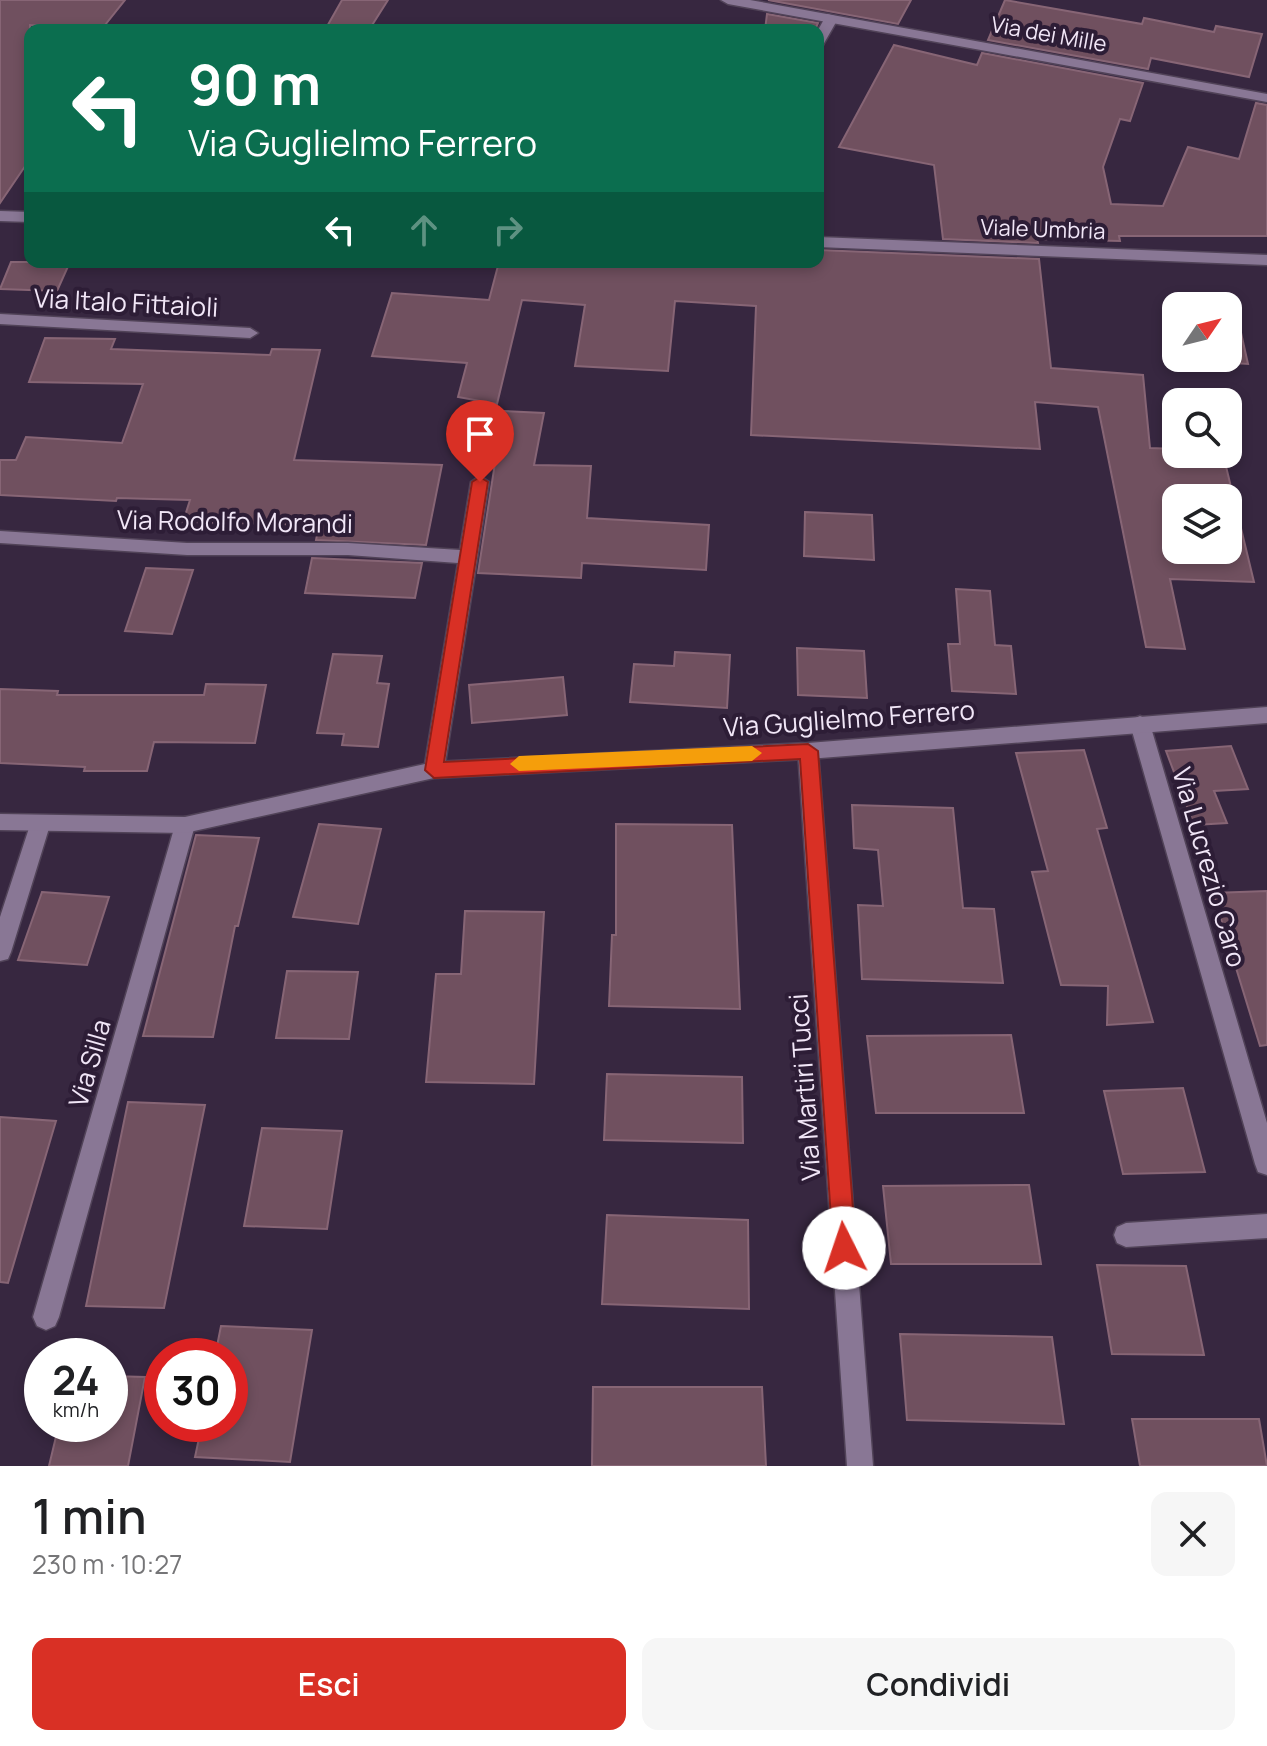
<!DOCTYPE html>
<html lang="it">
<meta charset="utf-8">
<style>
body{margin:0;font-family:Manrope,sans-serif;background:#f6f6f6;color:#202124;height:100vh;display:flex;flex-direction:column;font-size:30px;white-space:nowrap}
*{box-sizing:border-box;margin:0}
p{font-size:26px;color:#757577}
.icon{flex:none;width:44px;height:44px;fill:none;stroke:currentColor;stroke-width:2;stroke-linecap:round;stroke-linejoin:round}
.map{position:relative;height:1466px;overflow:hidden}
.drawer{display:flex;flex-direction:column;background:#fff;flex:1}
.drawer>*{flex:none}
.guide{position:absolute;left:24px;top:24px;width:800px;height:244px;border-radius:16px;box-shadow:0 4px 12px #0003;background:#0b6e4f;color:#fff;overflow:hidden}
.needle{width:52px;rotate:55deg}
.buttons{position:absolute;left:1162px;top:292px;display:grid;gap:16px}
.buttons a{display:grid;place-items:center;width:80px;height:80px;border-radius:16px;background:#fff;box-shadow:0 4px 12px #0003;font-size:40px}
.speed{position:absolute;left:24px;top:1338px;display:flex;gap:16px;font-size:40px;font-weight:700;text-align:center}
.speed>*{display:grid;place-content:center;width:104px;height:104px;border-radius:50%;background:#fff;box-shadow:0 4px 12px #0003;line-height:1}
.speed small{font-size:20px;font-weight:400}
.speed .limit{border:12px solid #d22;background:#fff;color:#111}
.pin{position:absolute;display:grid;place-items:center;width:68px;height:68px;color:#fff;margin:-82px -34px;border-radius:50% 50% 50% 0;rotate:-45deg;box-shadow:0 0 8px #0007}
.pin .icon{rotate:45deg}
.me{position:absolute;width:88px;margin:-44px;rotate:356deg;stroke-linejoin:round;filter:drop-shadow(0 0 6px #0008)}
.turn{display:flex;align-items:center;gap:28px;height:168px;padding:0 32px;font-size:36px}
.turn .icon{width:104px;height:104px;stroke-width:2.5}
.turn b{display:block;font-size:56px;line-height:68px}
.lanes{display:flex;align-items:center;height:76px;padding:0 32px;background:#0003;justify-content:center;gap:40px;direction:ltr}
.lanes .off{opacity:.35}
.round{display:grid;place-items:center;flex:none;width:84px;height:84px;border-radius:16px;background:#f6f6f6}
.head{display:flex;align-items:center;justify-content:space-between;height:136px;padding:0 32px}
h1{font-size:48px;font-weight:600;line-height:60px}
.action{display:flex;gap:16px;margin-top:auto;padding:16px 32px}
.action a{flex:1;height:92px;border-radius:16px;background:#d93025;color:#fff;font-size:32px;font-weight:600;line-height:92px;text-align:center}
.action a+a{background:#f6f6f6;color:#202124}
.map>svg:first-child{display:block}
.building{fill:#70505f;stroke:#876575;stroke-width:2;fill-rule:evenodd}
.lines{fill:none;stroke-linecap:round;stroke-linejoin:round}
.street-casing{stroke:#514358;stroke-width:3}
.secondary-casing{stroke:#514358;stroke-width:3}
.street{fill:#897795;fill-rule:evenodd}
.secondary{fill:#897795;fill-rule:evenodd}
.route{fill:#d93025;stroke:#8d1f18;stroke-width:2}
.slow{fill:#f59e0b}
.labels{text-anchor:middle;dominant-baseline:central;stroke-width:8;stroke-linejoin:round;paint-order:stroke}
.far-street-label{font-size:22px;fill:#f1e6f7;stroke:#2d1d36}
.street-label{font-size:26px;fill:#f1e6f7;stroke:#2d1d36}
</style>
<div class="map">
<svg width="1267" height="1466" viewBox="0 0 1267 1466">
<rect width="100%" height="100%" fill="#372740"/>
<!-- building -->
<path class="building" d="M0 0H125L101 30 30 25V159L0 203Z
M342 0H388L369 30H325Z
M768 0H911L898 24Z
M1005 0 1142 24 1144 18 1214 32 1216 26 1262 34 1249 77 1151 58 1148 69 988 40Z
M767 14 818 23 815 30H765Z
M894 45 977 65 982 53 1143 83 1130 121 1120 119 1103 167 1111 204 1163 206 1188 147 1239 159 1256 103 1267 105V236H1119L1120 241 1037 239 1038 243 943 239 934 165 839 147Z
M818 250 1039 259 1051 368 1143 375 1150 448 1176 449V454H1223L1254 582 1170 579 1185 649 1146 647 1098 407 1035 402 1040 449 751 435 756 306 675 301 668 371 575 366 585 305 522 300 497 404 458 397 467 363 372 356 392 293 489 300 499 262H818ZM1176 498H1228V550H1176Z
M11 262H70L57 291 0 289Z
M1187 295 1233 297 1248 364 1201 361 1200 358H1228V306H1189Z
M45 338 115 339 111 349 270 355 272 349 320 350 294 460 442 465 426 545 316 540 319 525 183 522 190 500 117 498 116 501 0 495V460H16L26 437 122 443 143 384 29 382Z
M503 411 544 413 534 465 591 466 587 518 709 525 706 570 582 563 581 578 478 573Z
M805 512 872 515 874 560 804 556Z
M312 558 422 563 415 598 305 593Z
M146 568 193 570 172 634 125 631Z
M956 589 990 591 995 645 1011 646 1016 694 952 691 948 644H960Z
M797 648 864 651 867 698 798 695Z
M675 652 730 655 727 708 630 702 634 664 674 666Z
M333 654 382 656 377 683 389 684 378 747 342 745 344 734 317 733Z
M563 677 567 715 472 723 469 685Z
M206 684 266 685 255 743 154 742 147 771H84L85 767 0 763V689L58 691 57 695H204Z
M1231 746 1248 789 1214 791 1227 823 1194 825 1166 751Z
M1084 750 1107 828 1097 829 1153 1022 1107 1025 1108 986 1061 985 1032 872 1048 871 1016 753Z
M852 805 953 808 963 908 994 909 1003 983 862 979 858 905 883 906 878 850 854 848Z
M319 824 381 829 358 924 293 917Z
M616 824 732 825 740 1009 609 1006 612 935H616Z
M196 835 259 838 238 926H235L213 1037 143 1036Z
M1267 891V1045L1260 1046 1213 893Z
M42 892 109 897 87 965 18 960Z
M465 911 544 912 534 1084 426 1082 436 974H461Z
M287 971 358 972 349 1039 276 1038Z
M1011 1035 1024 1113H876L867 1036Z
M607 1074 742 1077 743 1143 604 1140Z
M1183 1088 1205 1172 1123 1174 1104 1091Z
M128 1102 205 1105 164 1308 86 1306Z
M0 1117 56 1121 8 1283 0 1282Z
M262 1128 342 1131 327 1229 244 1226Z
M1029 1185 1041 1264H891L883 1186Z
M607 1215 748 1220 749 1309 602 1304Z
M1097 1265 1186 1266 1204 1355 1112 1354Z
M221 1326 312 1330 290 1462 195 1457 202 1424H230V1356H215Z
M900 1334 1052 1337 1064 1424 907 1420Z
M110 1376 145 1377 128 1466H49L59 1424H110Z
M593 1387H762L766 1466H592Z
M1132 1419H1259L1267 1466H1140Z"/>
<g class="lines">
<defs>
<path id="street" d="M827 14 839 17 823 45 818 46V30Z
M0 211 30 212V222L0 221Z
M818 237 1267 255V265L818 247Z
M0 314 250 328 258 333 250 338 0 324Z
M480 476 489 482 444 770 441 776H427L424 770 458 563 348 555H187L0 543V531L187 543H348L460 550 471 482Z
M1140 716 1147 719 1150 724 1267 1123V1175L1258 1172 1255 1164 1130 724 1133 719Z
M808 743 815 745 818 751 873 1466H847L798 751 801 745Z
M40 817 47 819 50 825 11 952 8 959 0 961V917L30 825 33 819Z
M185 817 192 819 195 825 59 1317 55 1326 46 1330 37 1326 33 1317 175 825 178 819Z
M1267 1214V1238L1126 1247 1117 1243 1114 1235 1117 1227 1126 1223Z"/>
<path id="secondary" d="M721 0H750L1267 94V102L728 4Z
M1267 707V723L808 759 434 778 185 833 0 830V814L185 817 434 762 808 743Z"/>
</defs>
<!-- street casing -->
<use href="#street" class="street-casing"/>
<!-- secondary casing -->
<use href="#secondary" class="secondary-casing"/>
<!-- street -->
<use href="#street" class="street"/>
<!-- secondary -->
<use href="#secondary" class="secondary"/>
</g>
<!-- route -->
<path class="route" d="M480 477 488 482 444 762 808 744 818 751 856 1248 852 1256 844 1259 836 1256 833 1248 800 759 434 778 425 770 472 482Z"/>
<!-- slow -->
<path class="slow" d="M752 746 762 753 752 761 519 771 510 764 519 756Z"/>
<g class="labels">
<!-- far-street labels -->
<g class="far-street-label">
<text transform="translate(1049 34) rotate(10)">Via dei Mille</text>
<text transform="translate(1043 229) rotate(2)">Viale Umbria</text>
</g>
<!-- street labels -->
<g class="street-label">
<text transform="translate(126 302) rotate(3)">Via Italo Fittaioli</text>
<text transform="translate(235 521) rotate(1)">Via Rodolfo Morandi</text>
<text transform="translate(849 718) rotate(-4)">Via Guglielmo Ferrero</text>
<text transform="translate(1210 867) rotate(74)">Via Lucrezio Caro</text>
<text transform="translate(89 1063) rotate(-74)">Via Silla</text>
<text transform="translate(804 1087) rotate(-94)">Via Martiri Tucci</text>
</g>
</g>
</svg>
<div class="buttons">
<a><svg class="needle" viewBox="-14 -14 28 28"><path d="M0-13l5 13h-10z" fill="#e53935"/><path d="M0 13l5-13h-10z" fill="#757577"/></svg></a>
<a><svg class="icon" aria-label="search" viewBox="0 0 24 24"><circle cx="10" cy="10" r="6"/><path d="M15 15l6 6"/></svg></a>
<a><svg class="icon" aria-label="layers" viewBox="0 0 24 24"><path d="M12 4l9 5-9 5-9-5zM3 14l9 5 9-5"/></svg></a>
</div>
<div class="speed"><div>24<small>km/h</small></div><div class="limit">30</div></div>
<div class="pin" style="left:480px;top:482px;background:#d93025"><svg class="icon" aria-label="arrive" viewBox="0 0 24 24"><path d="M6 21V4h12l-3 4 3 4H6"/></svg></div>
<svg class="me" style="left:844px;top:1248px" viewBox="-20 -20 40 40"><circle r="19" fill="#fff"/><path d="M0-13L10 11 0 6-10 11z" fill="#d93025"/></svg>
<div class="guide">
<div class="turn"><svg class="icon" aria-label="left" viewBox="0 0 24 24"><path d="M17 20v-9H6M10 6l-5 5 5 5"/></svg><div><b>90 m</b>Via Guglielmo Ferrero</div></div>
<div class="lanes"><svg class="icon" aria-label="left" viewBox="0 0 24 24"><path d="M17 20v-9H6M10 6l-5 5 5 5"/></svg><svg class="icon off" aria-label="ahead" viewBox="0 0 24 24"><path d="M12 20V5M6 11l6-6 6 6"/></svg><svg class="icon off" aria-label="right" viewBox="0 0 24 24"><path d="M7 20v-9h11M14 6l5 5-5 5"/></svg></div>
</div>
</div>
<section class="drawer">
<div class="head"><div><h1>1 min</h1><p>230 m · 10:27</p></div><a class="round"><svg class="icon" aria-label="close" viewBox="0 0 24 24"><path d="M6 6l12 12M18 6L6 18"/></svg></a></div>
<div class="action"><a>Esci</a><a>Condividi</a></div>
</section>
